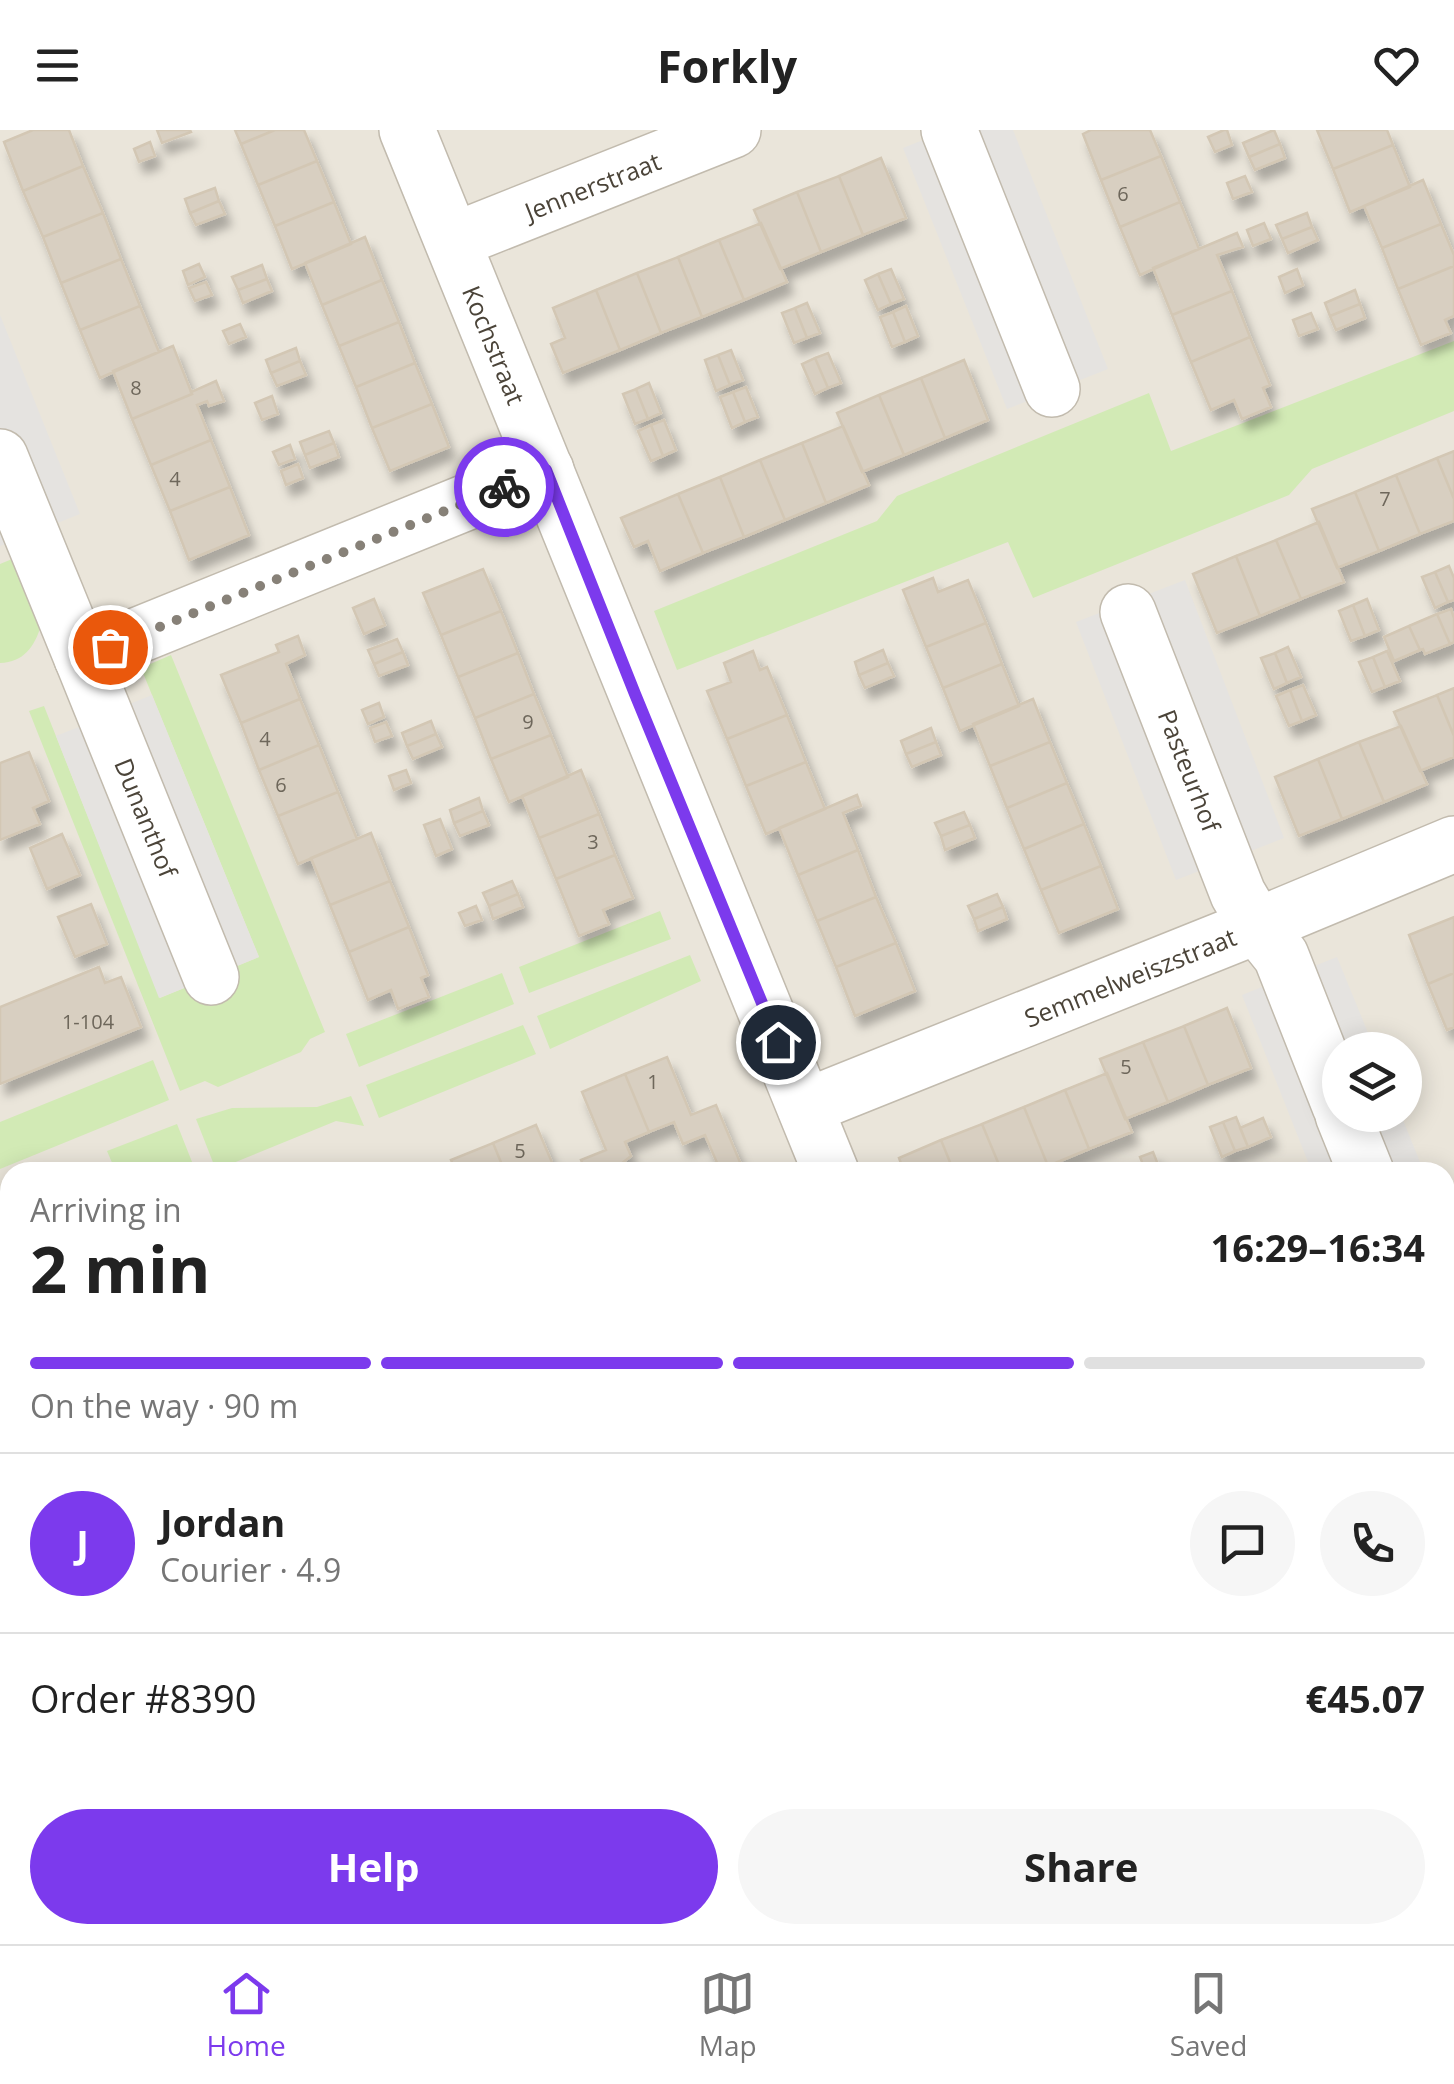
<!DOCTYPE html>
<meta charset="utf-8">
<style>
body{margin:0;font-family:"Open Sans",sans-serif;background:#f6f6f6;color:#222;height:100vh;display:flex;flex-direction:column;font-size:38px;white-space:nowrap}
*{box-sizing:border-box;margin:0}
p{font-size:32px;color:#767676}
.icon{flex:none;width:55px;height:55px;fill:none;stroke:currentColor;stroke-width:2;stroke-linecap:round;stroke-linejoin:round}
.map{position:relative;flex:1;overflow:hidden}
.sheet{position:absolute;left:0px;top:1032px;width:1455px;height:782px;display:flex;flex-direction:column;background:#fff;border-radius:30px 30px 0 0;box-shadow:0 5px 25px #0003}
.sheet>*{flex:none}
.fabs{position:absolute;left:1322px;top:902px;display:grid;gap:20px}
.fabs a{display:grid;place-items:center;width:100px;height:100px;border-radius:50%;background:#fff;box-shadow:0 5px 25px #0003;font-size:50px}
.pin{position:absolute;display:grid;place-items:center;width:85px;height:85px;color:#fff;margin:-42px;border:5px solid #fff;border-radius:50%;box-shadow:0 2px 10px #0007}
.courier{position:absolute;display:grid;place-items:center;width:100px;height:100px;margin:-50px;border:8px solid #7c3aed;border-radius:50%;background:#fff;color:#222;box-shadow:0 2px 12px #0007}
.head em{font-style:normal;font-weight:700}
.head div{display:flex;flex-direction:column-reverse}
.head{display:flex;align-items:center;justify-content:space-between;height:170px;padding:0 30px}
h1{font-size:65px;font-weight:700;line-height:75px}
.bar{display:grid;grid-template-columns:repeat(4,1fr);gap:15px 10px;align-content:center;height:120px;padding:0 30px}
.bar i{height:12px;border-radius:8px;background:#e0e0e0}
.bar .selected{background:#7c3aed}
.bar p{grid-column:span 4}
.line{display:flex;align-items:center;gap:25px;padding:0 30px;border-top:2px solid #e0e0e0}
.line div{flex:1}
.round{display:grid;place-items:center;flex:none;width:105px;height:105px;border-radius:52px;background:#f6f6f6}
.action{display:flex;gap:20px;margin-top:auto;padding:20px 30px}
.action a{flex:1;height:115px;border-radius:60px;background:#7c3aed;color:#fff;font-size:40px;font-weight:700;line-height:115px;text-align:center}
.action a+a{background:#f6f6f6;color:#222}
header{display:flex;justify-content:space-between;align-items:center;height:130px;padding:0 30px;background:#fff;font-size:45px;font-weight:700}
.tabs{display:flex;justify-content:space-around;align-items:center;height:140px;border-top:2px solid #e0e0e0;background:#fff;font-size:28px;color:#767676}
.tabs a{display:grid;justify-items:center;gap:5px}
.tabs .selected{color:#7c3aed}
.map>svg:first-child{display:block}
</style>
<header><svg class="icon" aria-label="menu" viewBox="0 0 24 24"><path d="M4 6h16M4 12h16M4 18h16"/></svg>Forkly<svg class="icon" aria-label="heart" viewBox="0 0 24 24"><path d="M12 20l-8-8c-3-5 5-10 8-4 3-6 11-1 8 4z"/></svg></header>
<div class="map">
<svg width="1454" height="1814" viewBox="0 0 1454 1814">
<defs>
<filter id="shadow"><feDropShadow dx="6" dy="11" stdDeviation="5" flood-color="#0004"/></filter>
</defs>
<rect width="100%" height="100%" fill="#f6f3ec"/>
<path fill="#eae5da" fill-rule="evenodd" d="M 0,0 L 1454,0 L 1454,1814 L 0,1814 ZM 1340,920 L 1405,920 L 1405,985 L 1340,985 ZM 10,1042 L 1445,1042 L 1445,1805 L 10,1805 Z"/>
<path fill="#d2eab5" d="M 1454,211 L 1454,281 L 1312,339 L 1289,365 L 1033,468 L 1008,412 L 677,540 L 654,481 L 877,391 L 897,366 L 1149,263 L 1171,321 Z
M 17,427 L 41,496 C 34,517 24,532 0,533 L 0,434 Z
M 171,525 L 325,902 L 310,909 L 301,922 L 218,957 L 205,951 L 180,961 L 29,581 L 44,576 L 160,868 L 259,827 L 141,538 Z
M 660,781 L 671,809 L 529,863 L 519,837 Z
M 690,825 L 701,851 L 550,919 L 537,886 Z
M 502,843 L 514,874 L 359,937 L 346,904 Z
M 523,895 L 536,924 L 379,988 L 366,955 Z
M 153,930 L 169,970 L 0,1039 L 0,992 Z
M 351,966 L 364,996 L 336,991 L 216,1040 L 196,989 L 232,978 L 317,977 Z
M 177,994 L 196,1042 L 116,1042 L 107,1021 Z
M 1454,1129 L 1454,1285 L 1445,1289 L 1445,1132 Z
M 1454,1762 L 1454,1814 L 1327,1814 L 1349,1805 L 1445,1805 L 1445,1766 Z
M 212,1805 L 437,1805 L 441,1810 L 447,1805 L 472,1805 L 479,1814 L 201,1814 Z"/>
<path fill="#e5e3e0" d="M 948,0 L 1013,0 L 1108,239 L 1007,279 L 903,18 Z
M 0,185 L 80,384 L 0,416 Z
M 1185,450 L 1284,708 L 1176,750 L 1076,492 Z
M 152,565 L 259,827 L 227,840 L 120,578 Z
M 89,593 L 192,855 L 159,868 L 56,606 Z
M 1337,827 L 1375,920 L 1340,920 L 1340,985 L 1401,985 L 1424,1042 L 1312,1042 L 1242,865 Z
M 10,1786 L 10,1805 L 212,1805 L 201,1814 L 0,1814 L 0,1792 Z"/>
<path fill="#d8cfc1" stroke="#d3c7b4" stroke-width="2.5" filter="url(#shadow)" d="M 33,0 L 69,0 L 83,36 L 23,61 L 4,12 Z
M 157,0 L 190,0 L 191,2 L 162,13 Z
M 235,0 L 275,0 L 241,14 Z
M 275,0 L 304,0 L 317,31 L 258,55 L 241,14 Z
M 1091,0 L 1150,0 L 1161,26 L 1101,50 L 1083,4 Z
M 1224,0 L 1227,0 L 1232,15 L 1215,22 L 1208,7 Z
M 1274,0 L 1280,14 L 1249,27 L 1243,13 Z
M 1317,0 L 1387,0 L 1393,15 L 1333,39 Z
M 150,12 L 155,26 L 139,32 L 134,19 Z
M 1280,14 L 1285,28 L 1255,40 L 1249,27 Z
M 1393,15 L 1410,57 L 1350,82 L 1333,39 Z
M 1161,26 L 1180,72 L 1120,97 L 1101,50 Z
M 881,28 L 906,88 L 863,105 L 839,46 Z
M 317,31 L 334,72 L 275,96 L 258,55 Z
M 83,36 L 103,83 L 43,107 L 23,61 Z
M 839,46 L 863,105 L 821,122 L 797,62 Z
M 1245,46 L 1252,62 L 1233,69 L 1227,53 Z
M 1423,50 L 1441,94 L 1382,118 L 1364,76 Z
M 215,58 L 219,71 L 190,83 L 185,69 Z
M 797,62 L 821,122 L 780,139 L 754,80 Z
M 219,71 L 225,84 L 196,95 L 190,83 Z
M 334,72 L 351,114 L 292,139 L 275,96 Z
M 1180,72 L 1199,119 L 1140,145 L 1120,97 Z
M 103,83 L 121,129 L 61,153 L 43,107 Z
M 1307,83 L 1312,97 L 1282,109 L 1276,95 Z
M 761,93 L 787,152 L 744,170 L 719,110 Z
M 1264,93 L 1271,109 L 1253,116 L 1247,100 Z
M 1441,94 L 1454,125 L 1454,136 L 1398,159 L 1382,118 Z
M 1312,97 L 1318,110 L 1288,123 L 1282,109 Z
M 1237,103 L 1243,117 L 1217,125 L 1232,161 L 1172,185 L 1153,138 Z
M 365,107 L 382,150 L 322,175 L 305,133 Z
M 719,110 L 744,170 L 702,187 L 678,127 Z
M 678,127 L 702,187 L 661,203 L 637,143 Z
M 121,129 L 140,176 L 80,200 L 61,153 Z
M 199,134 L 205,147 L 188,155 L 183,141 Z
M 262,135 L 267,149 L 238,160 L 232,147 Z
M 1454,136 L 1454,186 L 1445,190 L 1451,203 L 1421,215 L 1398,159 Z
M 891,139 L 904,169 L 891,174 L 878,144 Z
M 1297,139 L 1303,155 L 1285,163 L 1279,147 Z
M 637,143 L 661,203 L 620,220 L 596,160 Z
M 878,144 L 891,174 L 878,180 L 865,150 Z
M 267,149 L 272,161 L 243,173 L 238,160 Z
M 382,150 L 399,192 L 339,216 L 322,175 Z
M 206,152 L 212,165 L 195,171 L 189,158 Z
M 596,160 L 620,220 L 563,243 L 551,214 L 565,208 L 553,178 Z
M 1355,160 L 1360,174 L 1330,186 L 1325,173 Z
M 1232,161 L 1250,207 L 1191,232 L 1172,185 Z
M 807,173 L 820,203 L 807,208 L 795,178 Z
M 1360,174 L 1365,188 L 1336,200 L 1330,186 Z
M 140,176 L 159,222 L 100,248 L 80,200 Z
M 906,176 L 918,206 L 905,212 L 893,182 Z
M 795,178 L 807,208 L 794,213 L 782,183 Z
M 893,182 L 905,212 L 892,217 L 880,187 Z
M 1311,183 L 1318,199 L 1299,206 L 1293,190 Z
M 399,192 L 415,233 L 356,257 L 339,216 Z
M 240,194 L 246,207 L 229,214 L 223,201 Z
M 1250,207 L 1270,255 L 1263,258 L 1271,277 L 1242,289 L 1234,270 L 1211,280 L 1191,232 Z
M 173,216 L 192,264 L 132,289 L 113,241 Z
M 296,218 L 300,231 L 271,243 L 266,230 Z
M 731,220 L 743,250 L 730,255 L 718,225 Z
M 828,223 L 841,253 L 828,258 L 815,228 Z
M 718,225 L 730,255 L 716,261 L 705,230 Z
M 815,228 L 828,258 L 815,264 L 802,234 Z
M 964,230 L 988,290 L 945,308 L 921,248 Z
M 300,231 L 306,245 L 277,256 L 271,243 Z
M 415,233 L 432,274 L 372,298 L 356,257 Z
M 921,248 L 945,308 L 904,325 L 879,265 Z
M 216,251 L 224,271 L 209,276 L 207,271 L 197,275 L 211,310 L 151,335 L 132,289 L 192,264 L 191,262 Z
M 649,253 L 661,283 L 648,289 L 636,259 Z
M 746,257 L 758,287 L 745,292 L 733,262 Z
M 636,259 L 648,289 L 635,294 L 623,264 Z
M 733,262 L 745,292 L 732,298 L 720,267 Z
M 879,265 L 904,325 L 862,342 L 837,283 Z
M 272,266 L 278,284 L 262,290 L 255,273 Z
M 432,274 L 449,317 L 390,341 L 372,298 Z
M 664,290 L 676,320 L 663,326 L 651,295 Z
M 651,295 L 663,326 L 651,331 L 638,301 Z
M 843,296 L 869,355 L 826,373 L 802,313 Z
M 329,301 L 334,313 L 305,325 L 300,312 Z
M 211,310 L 230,357 L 170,381 L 151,335 Z
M 334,313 L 339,327 L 310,338 L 305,325 Z
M 802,313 L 826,373 L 785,390 L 760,330 Z
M 290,315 L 295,329 L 279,335 L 273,322 Z
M 1454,321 L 1454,369 L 1437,328 Z
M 1437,328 L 1454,369 L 1454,391 L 1420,404 L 1396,345 Z
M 760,330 L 785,390 L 744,407 L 720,347 Z
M 298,334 L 303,348 L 286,355 L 281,341 Z
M 1396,345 L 1420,404 L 1379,421 L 1355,362 Z
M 720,347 L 744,407 L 703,423 L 678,364 Z
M 230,357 L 249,405 L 189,430 L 170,381 Z
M 1355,362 L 1379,421 L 1337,438 L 1312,379 Z
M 678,364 L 703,423 L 660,441 L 648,411 L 634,417 L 621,388 Z
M 1319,392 L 1344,452 L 1301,469 L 1276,410 Z
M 1276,410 L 1301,469 L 1260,486 L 1236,426 Z
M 1236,426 L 1260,486 L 1217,503 L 1193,444 Z
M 1449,436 L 1454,448 L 1454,470 L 1448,472 L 1435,442 Z
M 483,439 L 501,481 L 441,505 L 423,463 Z
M 1435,442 L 1448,472 L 1435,478 L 1422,447 Z
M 933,448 L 938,462 L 968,450 L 986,493 L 926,517 L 903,460 Z
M 374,469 L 385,495 L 364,504 L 353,478 Z
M 1367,469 L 1379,500 L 1365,506 L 1353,475 Z
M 1353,475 L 1365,506 L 1351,511 L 1339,481 Z
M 1451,479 L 1454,488 L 1454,512 L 1450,514 L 1437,484 Z
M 501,481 L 518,523 L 458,547 L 441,505 Z
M 1437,484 L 1450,514 L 1425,524 L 1423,519 L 1420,520 L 1409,496 Z
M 986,493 L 1002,534 L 943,558 L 926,517 Z
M 1409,496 L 1420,520 L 1394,531 L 1384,507 Z
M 298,506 L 305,525 L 286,534 L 300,569 L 241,593 L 221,545 L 279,522 L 276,515 Z
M 397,509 L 403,522 L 374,534 L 368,520 Z
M 1288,517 L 1301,547 L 1287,553 L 1275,523 Z
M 883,520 L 888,533 L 859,545 L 855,532 Z
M 753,521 L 760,540 L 767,537 L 787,585 L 727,609 L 707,561 L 731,552 L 724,533 Z
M 1387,521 L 1400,551 L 1385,557 L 1373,527 Z
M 403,522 L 408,535 L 379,546 L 374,534 Z
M 518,523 L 534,564 L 475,588 L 458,547 Z
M 1275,523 L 1287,553 L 1274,559 L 1261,528 Z
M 1373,527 L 1385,557 L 1372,562 L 1359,532 Z
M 888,533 L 894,546 L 865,558 L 859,545 Z
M 1002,534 L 1019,576 L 960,601 L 943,558 Z
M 1303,555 L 1316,585 L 1302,591 L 1290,560 Z
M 1454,558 L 1454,606 L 1437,565 Z
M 1290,560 L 1302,591 L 1289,596 L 1276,566 Z
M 534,564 L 551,605 L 491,629 L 475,588 Z
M 1437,565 L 1454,606 L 1454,627 L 1420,641 L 1394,582 Z
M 300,569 L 319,615 L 259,640 L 241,593 Z
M 1033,569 L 1050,612 L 990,636 L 973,594 Z
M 379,573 L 384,587 L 368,594 L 362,580 Z
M 787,585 L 806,632 L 746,656 L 727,609 Z
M 431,591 L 436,604 L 407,616 L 402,603 Z
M 386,592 L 392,606 L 375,612 L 370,598 Z
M 1401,596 L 1427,654 L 1384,672 L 1359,612 Z
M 931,598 L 936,612 L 906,624 L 901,611 Z
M 436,604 L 442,617 L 413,629 L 407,616 Z
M 551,605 L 568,647 L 509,672 L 491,629 Z
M 936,612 L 941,625 L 912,637 L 906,624 Z
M 1050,612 L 1067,653 L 1007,678 L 990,636 Z
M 1359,612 L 1384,672 L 1342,689 L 1318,629 Z
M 319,615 L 338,662 L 278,686 L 259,640 Z
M 29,622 L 49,671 L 33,678 L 40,694 L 0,710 L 0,633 Z
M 1318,629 L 1342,689 L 1299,706 L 1275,647 Z
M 806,632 L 825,679 L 766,704 L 746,656 Z
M 406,640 L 411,653 L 394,660 L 389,646 Z
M 581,640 L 599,684 L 539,708 L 522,666 Z
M 1067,653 L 1084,694 L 1024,719 L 1007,678 Z
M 338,662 L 357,709 L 298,734 L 278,686 Z
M 857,665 L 861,676 L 843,683 L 858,720 L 798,745 L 779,698 Z
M 479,668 L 483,681 L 454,693 L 450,680 Z
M 483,681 L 489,695 L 460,706 L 454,693 Z
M 964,682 L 970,695 L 941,706 L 935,693 Z
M 599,684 L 615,725 L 556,749 L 539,708 Z
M 440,689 L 452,719 L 436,726 L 424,695 Z
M 1084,694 L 1101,736 L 1041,760 L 1024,719 Z
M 970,695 L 975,708 L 945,720 L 941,706 Z
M 371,703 L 390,751 L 330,775 L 311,728 Z
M 62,704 L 80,745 L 47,759 L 30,718 Z
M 858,720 L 876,767 L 817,791 L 798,745 Z
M 615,725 L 633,768 L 603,780 L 609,794 L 579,806 L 556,749 Z
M 1101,736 L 1118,779 L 1059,803 L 1041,760 Z
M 390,751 L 409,797 L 349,822 L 330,775 Z
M 512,751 L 518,764 L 489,776 L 483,763 Z
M 518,764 L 523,777 L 493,789 L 489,776 Z
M 997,764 L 1003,777 L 974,789 L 968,776 Z
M 876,767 L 896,813 L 836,837 L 817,791 Z
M 91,774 L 107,814 L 75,827 L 58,787 Z
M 476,776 L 482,790 L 465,796 L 459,783 Z
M 1003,777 L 1007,789 L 978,801 L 974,789 Z
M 1454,787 L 1454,843 L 1428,854 L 1409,805 Z
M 409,797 L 428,845 L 421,848 L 429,867 L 398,879 L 391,860 L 368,870 L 349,822 Z
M 896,813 L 915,861 L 855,886 L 836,837 Z
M 99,837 L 105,853 L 121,847 L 141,897 L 0,954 L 0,877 Z
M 1454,843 L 1454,897 L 1447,900 L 1428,854 Z
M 1227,878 L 1251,938 L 1208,955 L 1184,896 Z
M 1184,896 L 1208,955 L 1168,972 L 1143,912 Z
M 1143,912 L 1168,972 L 1125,989 L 1100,929 Z
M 667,927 L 691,985 L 716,975 L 742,1037 L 729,1042 L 721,1042 L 705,1005 L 683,1014 L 674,992 L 649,1002 L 625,944 Z
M 1107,943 L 1132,1002 L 1089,1019 L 1065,960 Z
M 625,944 L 649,1002 L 625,1012 L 631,1026 L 611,1042 L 586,1042 L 581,1030 L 606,1020 L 582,962 Z
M 1065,960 L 1089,1019 L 1048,1036 L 1024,977 Z
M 1024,977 L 1048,1036 L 1032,1042 L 1002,1042 L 982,994 Z
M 1236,987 L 1248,1017 L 1235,1021 L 1223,992 Z
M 1263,988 L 1271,1007 L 1248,1017 L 1240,998 Z
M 1223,992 L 1235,1021 L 1222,1027 L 1210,997 Z
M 982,994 L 1002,1042 L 954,1042 L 941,1010 Z
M 536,995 L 556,1042 L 505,1042 L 493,1013 Z
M 941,1010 L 954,1042 L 904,1042 L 899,1028 Z
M 493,1013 L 505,1042 L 456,1042 L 451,1030 Z
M 1153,1022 L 1161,1042 L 1146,1042 L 1140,1027 Z
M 2,1121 L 10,1142 L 10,1193 L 0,1197 Z
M 10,1241 L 10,1290 L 0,1294 L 0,1245 Z
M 1445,1586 L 1454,1604 L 1454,1632 L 1445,1636 Z
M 528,1805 L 659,1805 L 665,1814 L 534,1814 Z
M 761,1805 L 952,1805 L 939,1814 L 748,1814 Z"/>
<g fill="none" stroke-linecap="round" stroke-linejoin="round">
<g stroke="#c2bbae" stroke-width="58">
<g id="minor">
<path id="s1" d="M 407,0 L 831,1042"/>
<path d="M 949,0 L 1052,259"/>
<path id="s2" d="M 453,111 L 733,0"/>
<path d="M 0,327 L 82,528 L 546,340"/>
<path id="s3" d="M 1128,482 L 1238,764 L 1257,796 L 1281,826 L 1340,976"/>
<path id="s4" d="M 82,528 L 211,847"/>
<path id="s5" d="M 805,977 L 1257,796 L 1454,714"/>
<path d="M 1343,985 L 1366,1042"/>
<path d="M 0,1680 L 10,1676"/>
<path d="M 1445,1723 L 1454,1719"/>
<path d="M 1138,1805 L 1147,1814"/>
<path d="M 1221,1814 L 1243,1805"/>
</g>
</g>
<use href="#minor" stroke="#fff" stroke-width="55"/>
</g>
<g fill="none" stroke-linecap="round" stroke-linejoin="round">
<path stroke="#878178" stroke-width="10" stroke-dasharray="0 18" d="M 110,517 L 504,357"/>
<path stroke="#7c3aed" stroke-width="12" d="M 504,357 L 546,340 L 635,564 L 778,912"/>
</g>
<g text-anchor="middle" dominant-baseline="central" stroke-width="8" stroke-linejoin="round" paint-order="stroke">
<g font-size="20" fill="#6e675b">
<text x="1123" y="63">6</text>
<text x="136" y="257">8</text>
<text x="175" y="348">4</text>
<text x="1385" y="368">7</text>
<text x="528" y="591">9</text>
<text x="265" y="608">4</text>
<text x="281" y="654">6</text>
<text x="593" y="711">3</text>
<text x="88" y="891">1-104</text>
<text x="1126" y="936">5</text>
<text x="653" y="951">1</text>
<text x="520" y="1020">5</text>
</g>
<g font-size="25" fill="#4b4439" stroke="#fff">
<text stroke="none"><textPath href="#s2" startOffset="150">Jennerstraat</textPath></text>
<text stroke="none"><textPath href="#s1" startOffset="232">Kochstraat</textPath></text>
<text stroke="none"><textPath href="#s3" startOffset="170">Pasteurhof</textPath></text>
<text stroke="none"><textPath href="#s4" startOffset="172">Dunanthof</textPath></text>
<text stroke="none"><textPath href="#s5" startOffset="350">Semmelweiszstraat</textPath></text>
</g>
</g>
</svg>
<div class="fabs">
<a><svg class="icon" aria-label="layers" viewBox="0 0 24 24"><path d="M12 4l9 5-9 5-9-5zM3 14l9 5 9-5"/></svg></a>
</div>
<div class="pin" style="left:110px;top:517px;background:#ea580c"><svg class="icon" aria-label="bag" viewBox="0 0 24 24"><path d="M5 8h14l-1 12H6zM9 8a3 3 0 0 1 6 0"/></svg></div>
<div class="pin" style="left:778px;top:912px;background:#1f2937"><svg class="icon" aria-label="home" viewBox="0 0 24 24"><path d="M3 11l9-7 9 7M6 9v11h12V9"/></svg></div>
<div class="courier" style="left:504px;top:357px"><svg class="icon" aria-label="bike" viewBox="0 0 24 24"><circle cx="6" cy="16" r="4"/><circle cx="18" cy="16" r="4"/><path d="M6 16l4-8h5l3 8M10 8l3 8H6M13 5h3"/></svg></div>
<section class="sheet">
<div class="head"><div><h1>2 min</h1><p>Arriving in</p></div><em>16:29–16:34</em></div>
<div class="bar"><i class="selected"></i><i class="selected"></i><i class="selected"></i><i></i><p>On the way · 90 m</p></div>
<div class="line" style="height:180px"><b class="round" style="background:#7c3aed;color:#fff">J</b><div><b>Jordan</b><p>Courier · 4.9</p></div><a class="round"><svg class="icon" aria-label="chat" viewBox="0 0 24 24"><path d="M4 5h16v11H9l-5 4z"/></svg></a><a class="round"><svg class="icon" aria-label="phone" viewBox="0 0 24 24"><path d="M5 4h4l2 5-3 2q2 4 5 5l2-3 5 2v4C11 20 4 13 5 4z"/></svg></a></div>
<div class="line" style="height:130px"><div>Order #8390</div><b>€45.07</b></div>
<div class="action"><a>Help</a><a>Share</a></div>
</section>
</div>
<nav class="tabs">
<a class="selected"><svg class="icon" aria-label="home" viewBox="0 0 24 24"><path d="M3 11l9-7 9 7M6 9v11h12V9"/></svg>Home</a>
<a><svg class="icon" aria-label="map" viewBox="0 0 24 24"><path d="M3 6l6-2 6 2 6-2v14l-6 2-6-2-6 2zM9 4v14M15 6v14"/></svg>Map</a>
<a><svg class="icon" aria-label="saved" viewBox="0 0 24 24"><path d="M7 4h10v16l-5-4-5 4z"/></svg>Saved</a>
</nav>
